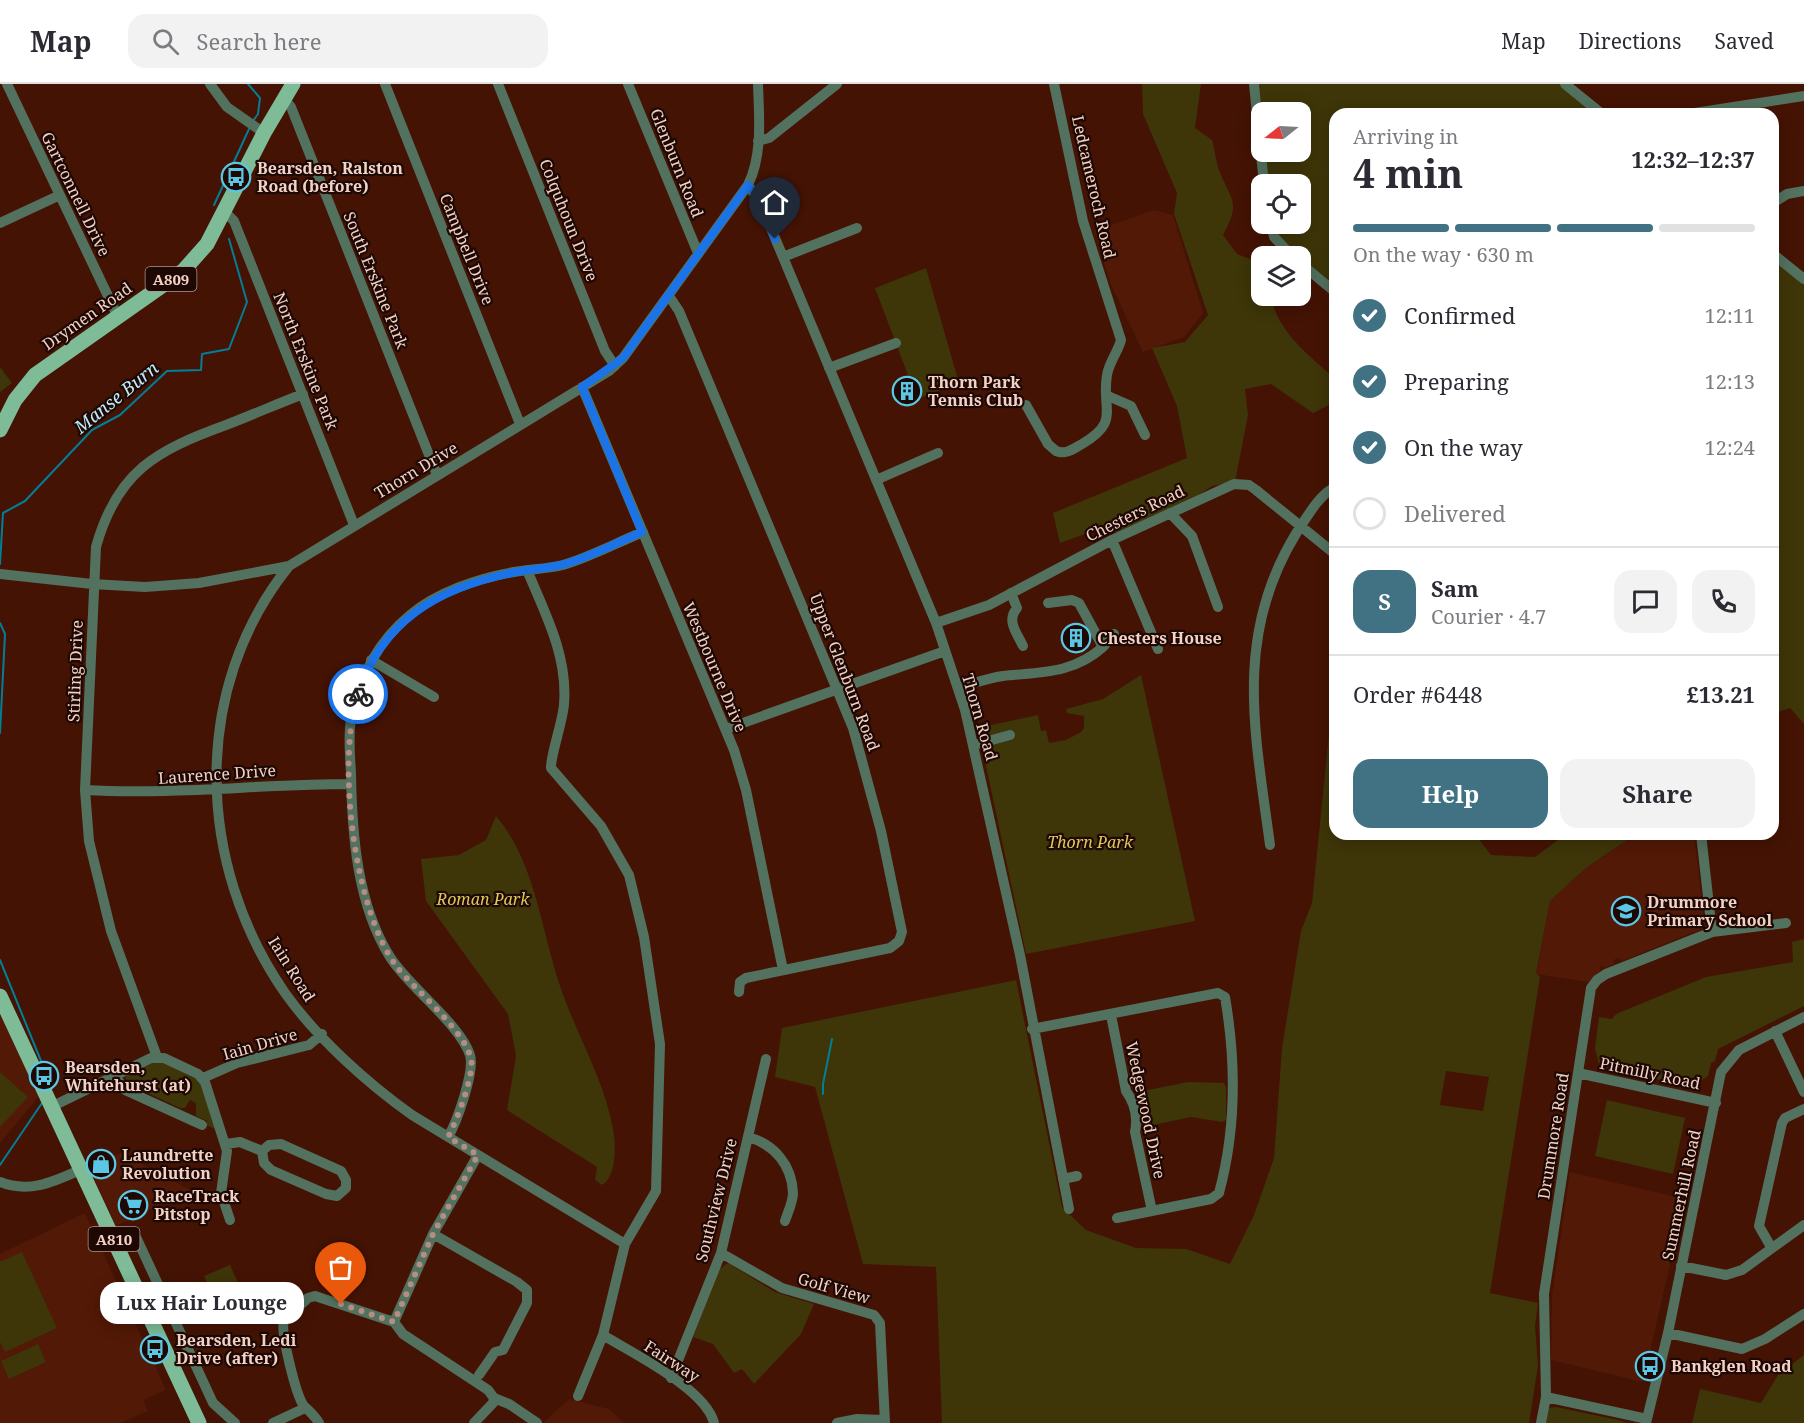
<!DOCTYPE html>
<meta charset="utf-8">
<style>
body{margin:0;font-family:"Noto Serif",serif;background:#f2f2f3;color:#2b2b33;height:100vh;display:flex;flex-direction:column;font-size:22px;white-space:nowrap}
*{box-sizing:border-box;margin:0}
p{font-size:20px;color:#7c7c81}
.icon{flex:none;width:33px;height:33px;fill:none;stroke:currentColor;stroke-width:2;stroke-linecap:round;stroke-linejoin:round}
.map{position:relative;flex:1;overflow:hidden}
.details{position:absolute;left:1329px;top:24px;width:450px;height:732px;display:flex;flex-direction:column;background:#fff;border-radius:18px;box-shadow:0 3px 15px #0003}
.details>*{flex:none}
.needle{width:39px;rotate:252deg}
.buttons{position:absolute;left:1251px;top:18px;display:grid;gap:12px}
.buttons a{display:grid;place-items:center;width:60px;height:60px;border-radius:12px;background:#fff;box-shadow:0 3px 15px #0003;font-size:30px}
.pin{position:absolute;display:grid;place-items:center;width:51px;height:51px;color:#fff;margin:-62px -26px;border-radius:50% 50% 50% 0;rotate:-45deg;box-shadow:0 0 6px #0007}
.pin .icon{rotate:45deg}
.courier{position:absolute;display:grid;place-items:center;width:60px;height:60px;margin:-30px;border:4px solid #1a73e8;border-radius:50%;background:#fff;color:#222;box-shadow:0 2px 8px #0007}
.bubble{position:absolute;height:42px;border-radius:18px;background:#fff;box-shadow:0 3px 15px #0003;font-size:20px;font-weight:700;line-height:42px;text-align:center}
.summary em{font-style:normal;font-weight:700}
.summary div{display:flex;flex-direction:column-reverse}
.summary{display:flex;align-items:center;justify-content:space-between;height:102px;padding:0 24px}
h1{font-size:39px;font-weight:700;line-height:45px}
.bar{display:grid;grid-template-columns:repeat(4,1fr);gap:9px 6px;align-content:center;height:72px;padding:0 24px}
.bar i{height:8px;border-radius:4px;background:#e1e1e2}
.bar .active{background:#407283}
.bar p{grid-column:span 4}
.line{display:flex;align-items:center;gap:15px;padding:0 24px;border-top:2px solid #e1e1e2}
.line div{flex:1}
.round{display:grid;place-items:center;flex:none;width:63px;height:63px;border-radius:18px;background:#f2f2f3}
ol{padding:0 24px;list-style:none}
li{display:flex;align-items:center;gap:18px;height:66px}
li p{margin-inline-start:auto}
li .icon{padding:6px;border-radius:50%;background:#407283;color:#fff;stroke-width:4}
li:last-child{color:#7c7c81}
li i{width:33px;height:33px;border:3px solid #e1e1e2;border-radius:50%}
.primary-button{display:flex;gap:12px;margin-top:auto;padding:12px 24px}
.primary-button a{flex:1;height:69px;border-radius:18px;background:#407283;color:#fff;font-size:24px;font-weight:700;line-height:69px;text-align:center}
.primary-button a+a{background:#f2f2f3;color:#2b2b33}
header{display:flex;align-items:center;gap:36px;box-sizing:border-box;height:84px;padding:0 30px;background:#fff;border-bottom:2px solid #e1e1e2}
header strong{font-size:28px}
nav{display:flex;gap:33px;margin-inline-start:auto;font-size:21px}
.search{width:420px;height:54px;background:#f2f2f3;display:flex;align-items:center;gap:15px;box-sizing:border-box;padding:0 21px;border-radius:18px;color:#7c7c81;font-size:22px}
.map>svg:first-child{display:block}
</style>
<header>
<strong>Map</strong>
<div class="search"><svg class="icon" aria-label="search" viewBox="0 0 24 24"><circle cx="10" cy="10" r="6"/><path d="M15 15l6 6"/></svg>Search here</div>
<nav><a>Map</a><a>Directions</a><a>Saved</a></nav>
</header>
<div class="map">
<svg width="1804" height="1339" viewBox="0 0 1804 1339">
<rect width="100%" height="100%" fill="#441304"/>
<path fill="#521906" d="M 1154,126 L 1173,131 L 1203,229 L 1184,253 L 1143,268 L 1111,201 L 1094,147 Z
M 1636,750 L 1694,750 L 1704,837 L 1699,846 L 1622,877 L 1619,874 L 1613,876 L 1614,880 L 1604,884 L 1601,881 L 1600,887 L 1588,898 L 1536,890 L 1550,817 L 1587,783 Z
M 0,926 L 41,1010 L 0,1059 Z
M 121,1069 L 122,1069 L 190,1106 L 116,1142 L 89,1083 Z
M 1570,1088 L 1685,1115 L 1643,1298 L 1551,1276 L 1552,1212 Z
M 85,1129 L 166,1306 L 143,1316 L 148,1327 L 120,1339 L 0,1339 L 0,1170 Z
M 569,1315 L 609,1325 L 624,1339 L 543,1339 Z"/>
<path fill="#3e3508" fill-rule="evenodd" d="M 1142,0 L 1201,0 L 1195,44 L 1212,56 C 1215,66 1216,79 1220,89 C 1233,118 1240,120 1223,151 L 1237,170 L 1252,176 L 1260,185 L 1262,212 L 1271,212 C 1277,248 1309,271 1335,295 L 1335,318 L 1313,329 L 1271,300 L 1245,305 L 1248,331 L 1235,398 L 1212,402 L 1181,423 L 1121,451 L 1107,442 L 1060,459 L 1053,429 L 1187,374 L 1177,322 L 1152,264 L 1185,258 L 1208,231 L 1174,130 L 1177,109 L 1143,30 Z
M 1259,0 L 1560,0 L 1596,30 L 1335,30 L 1335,203 L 1301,175 L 1300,172 L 1297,172 L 1278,153 L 1274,140 L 1300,140 L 1300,100 L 1269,100 L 1265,68 L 1300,68 L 1300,28 L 1262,28 Z
M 1773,175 L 1804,200 L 1804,640 L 1790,624 L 1773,630 Z
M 926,184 L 959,299 L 917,315 L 875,204 Z
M 0,283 L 12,299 L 0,308 Z
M 1335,590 L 1335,750 L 1475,750 L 1491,771 L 1535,773 L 1566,750 L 1636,750 L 1587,783 L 1550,817 L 1536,889 L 1540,893 L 1490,1209 L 1538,1219 L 1535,1242 L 1538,1282 L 1529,1339 L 942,1339 L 936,1183 L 863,1180 L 815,1003 L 775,993 L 782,944 L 1016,896 L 1062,1123 L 1086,1146 L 1136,1164 L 1186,1165 L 1230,1180 L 1254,1131 L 1274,1074 L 1282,964 L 1301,847 L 1312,819 ZM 1446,987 L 1489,993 L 1483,1027 L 1440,1021 Z
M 1141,591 L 1195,837 L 1026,870 L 978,644 L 1038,631 L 1041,647 L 1046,646 L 1049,659 L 1066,656 L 1081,648 L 1084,644 L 1084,632 L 1067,629 L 1066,625 L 1103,615 Z
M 496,732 C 535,778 541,844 559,899 C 575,948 604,994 613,1045 C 616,1061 617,1092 602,1101 L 595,1096 L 597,1083 L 507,1026 L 516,972 L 508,930 L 426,817 L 421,775 L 459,771 L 486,756 Z
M 1804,855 L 1804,922 L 1718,965 L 1715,977 L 1711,979 L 1708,992 L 1692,1003 L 1600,983 L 1595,965 L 1599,933 L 1612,935 L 1616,930 L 1706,893 L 1793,878 L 1792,858 Z
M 159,976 L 200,997 L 217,1046 L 206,1041 L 207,1037 L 196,1032 L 196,1019 L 190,1016 L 185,1024 L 180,1024 L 126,999 L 126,989 Z
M 0,988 L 28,1013 L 0,1043 Z
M 1188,998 L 1224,999 L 1226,1003 L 1226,1036 L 1222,1038 L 1191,1033 L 1144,1043 L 1141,1040 L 1136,1011 L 1138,1008 Z
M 1607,1016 L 1685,1034 L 1673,1090 L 1595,1072 Z
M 22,1168 L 57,1244 L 5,1268 L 0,1258 L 0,1178 Z
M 728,1179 L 775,1208 L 814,1220 L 801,1250 L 754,1300 L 742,1285 L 734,1289 L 713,1260 L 693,1253 L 718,1186 Z
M 230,1181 L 245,1214 L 223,1234 L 204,1192 Z
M 38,1260 L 46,1278 L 9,1295 L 1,1277 Z
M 1804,1271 L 1804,1339 L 1692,1339 L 1700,1305 L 1761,1319 L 1778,1291 Z
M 1556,1323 L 1618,1336 L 1627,1339 L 1546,1339 L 1548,1324 Z"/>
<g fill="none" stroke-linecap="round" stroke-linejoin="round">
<path stroke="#017f98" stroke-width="2" d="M 248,0 L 260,14 L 258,30 L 253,37
M 214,121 L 249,45
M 0,480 L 3,429 L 25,417 L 92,346 L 120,331 L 167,287 L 201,286 L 202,270 L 229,265 L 247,218 L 229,155
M 0,539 L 5,550 L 0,649
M 0,876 L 52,1004 L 50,1007
M 823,1010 L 823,1000 L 832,955
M 0,1081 L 42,1019"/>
<path stroke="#53715f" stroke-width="10" d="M 7,0 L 118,233
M 210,0 L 227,23 L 264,49
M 385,0 L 520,340
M 498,0 L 605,267 L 615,282
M 628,0 L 698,169
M 758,0 C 759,33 763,70 748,101 L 760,118 L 936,539 L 965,626 L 1020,871 L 1069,1125
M 1254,0 L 1264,100
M 1565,0 L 1602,30
M 284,15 L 291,23 L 437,391
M 1688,30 L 1804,12
M 758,57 L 769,54 L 837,0
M 1773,119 L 1787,110 L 1804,107
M 225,128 L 234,137 L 354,441
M 0,139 L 60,111
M 1271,140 L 1274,153 L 1292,172
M 1773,170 L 1804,195
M 783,173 L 857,144
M 1300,179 L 1335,208
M 669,212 L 679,227 L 853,644 L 881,747 L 902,848 L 899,857 L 890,864 L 746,894 L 740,898 L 739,908
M 829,284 L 896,259
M 582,303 L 734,666 L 746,706 L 783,886
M 1108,312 L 1131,322 L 1145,351
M 1026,321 L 1048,360 L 1056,367 C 1066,371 1073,365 1082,360 C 1121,337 1101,326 1107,291 C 1109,278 1118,268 1121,256 L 1083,137 L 1054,0
M 876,396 L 938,369
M 1170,429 L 1192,452 L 1218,523
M 1112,456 L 1158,565
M 289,482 C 190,605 196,781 285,909 C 317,954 367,999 412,1031 L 625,1160
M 527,486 C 545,529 568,572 564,620 C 563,637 550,673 551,684 L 601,742 L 629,791 L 644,853 L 660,960 L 656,1107 L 625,1160 L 603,1251 L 578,1312
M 0,490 L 92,500 L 145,503 L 199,499 L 289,482 L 609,287 L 623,274 L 748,101
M 1011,509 L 1017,524 C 1006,537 1017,549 1023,562
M 936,539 L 989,521 L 1112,456 L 1234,400 L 1249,401 L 1256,406 L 1335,470
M 1103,563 L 1114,550
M 371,576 L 434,613
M 958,604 C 972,600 987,594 1003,592 C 1040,588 1073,590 1103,563 L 1079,519 L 1072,516 L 1048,519
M 726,645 L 945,567
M 974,661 L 1010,651
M 85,706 C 174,711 262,700 351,700
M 1701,750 L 1712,848
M 1270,761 C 1255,648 1233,551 1297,448 C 1307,433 1319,411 1335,403
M 1111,931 L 1126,1007 C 1134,1018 1138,1033 1135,1048 L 1152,1127
M 1032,945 L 1218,909 L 1225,913 C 1236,977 1236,1046 1219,1109 L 1211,1115 L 1117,1134
M 1775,947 L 1804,1008
M 157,973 L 111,847 L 89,757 L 85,706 L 96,463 C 117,387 157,366 226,341 C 252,331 277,320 303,310
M 1578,989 L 1716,1019
M 114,990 L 125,1006 L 202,1041
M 203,994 L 237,979 L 309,961 L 322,950
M 53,1022 L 151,974 L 164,974 L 198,990 L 205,998 L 227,1067 L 221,1109 L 230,1136
M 448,1053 C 457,1038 475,987 470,971 C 460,940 409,903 390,873 C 357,820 352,751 351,689 C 350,672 348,653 351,635 C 359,594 377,558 410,531 C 437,508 479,494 514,488 C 530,485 547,485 563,481 C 590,473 616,459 643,448
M 748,1053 C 774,1060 792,1081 793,1109 C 793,1118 788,1128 785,1137
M 226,1060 L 240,1058 L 262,1067 L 269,1061 L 281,1060 L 341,1087 L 346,1096 L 346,1104 L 337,1112 L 326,1110 L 271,1086 L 264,1079 L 262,1067
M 1063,1095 L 1077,1092
M 0,1098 C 30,1110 55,1097 82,1085
M 433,1150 L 517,1198 L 527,1206 L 527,1219 L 503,1266 L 495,1268 L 479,1291
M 137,1155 L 213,1319 L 235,1339
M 1771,1163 L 1759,1142 L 1782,1039 L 1785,1034 L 1804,1025
M 721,1169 L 782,1204 L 874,1231 L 880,1239 L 885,1339
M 1681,1182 L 1726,1191 L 1742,1186 L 1804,1141
M 394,1238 L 433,1150 L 478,1071
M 394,1238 L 403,1250 L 488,1306 L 494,1314
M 1668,1249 L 1742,1265 L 1765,1255 L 1804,1230
M 603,1251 C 632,1269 706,1305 714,1339
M 671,1294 L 721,1169 L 766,975
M 1546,1313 L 1647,1335
M 494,1314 L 509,1320 L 537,1339
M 273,1339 L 305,1324
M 319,1339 C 315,1332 309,1327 304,1322 C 296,1312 280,1247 284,1236 L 308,1214 L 315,1212 L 394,1238
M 474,1339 L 493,1319 L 494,1314
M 837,1339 L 857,1335 L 885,1336
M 1541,1339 L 1546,1313 L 1544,1210 L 1591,904 L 1597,896 L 1606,890 L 1712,848 L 1786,839
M 1646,1339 L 1668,1249 L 1721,988 L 1739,966 L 1804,933"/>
<path stroke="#7dbc97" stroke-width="15" d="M 0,346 L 15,316 L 35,291 L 183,187 L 207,160 L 264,49 L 293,0
M 0,912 L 199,1339"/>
</g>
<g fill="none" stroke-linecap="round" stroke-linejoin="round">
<path stroke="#b58e83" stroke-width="6" stroke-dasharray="0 10.8" d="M 341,1220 L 394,1238 L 433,1150 L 478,1071 L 448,1053 C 456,1039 475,989 471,975 C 465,947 416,907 397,883 C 354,827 336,677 358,610"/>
<path stroke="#1a73e8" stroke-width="8" d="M 358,610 C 381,537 439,504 511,489 C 528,485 545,485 561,481 C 589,474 616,459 642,448 L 582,303 L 623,274 L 748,101 L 760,118 L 775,155"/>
</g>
<defs>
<g id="bus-ring" transform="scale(1.5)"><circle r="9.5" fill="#1d0803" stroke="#5ac8e5" stroke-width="1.5"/><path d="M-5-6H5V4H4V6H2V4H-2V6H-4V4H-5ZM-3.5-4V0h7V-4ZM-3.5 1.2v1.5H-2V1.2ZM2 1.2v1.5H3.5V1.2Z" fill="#5ac8e5"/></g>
<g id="building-ring" transform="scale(1.5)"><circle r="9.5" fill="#1d0803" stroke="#5ac8e5" stroke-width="1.5"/><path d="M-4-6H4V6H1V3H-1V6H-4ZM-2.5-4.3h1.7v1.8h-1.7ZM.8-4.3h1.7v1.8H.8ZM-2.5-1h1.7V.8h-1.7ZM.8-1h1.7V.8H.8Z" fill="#5ac8e5"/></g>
<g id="school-ring" transform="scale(1.5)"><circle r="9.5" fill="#1d0803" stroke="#5ac8e5" stroke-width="1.5"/><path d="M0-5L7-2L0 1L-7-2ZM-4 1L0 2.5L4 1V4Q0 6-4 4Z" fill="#5ac8e5"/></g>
<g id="shop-ring" transform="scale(1.5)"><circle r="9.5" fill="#1d0803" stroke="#5ac8e5" stroke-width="1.5"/><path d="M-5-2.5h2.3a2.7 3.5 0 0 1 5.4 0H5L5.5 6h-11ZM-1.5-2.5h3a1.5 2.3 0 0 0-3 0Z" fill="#5ac8e5"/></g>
<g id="supermarket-ring" transform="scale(1.5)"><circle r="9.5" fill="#1d0803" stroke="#5ac8e5" stroke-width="1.5"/><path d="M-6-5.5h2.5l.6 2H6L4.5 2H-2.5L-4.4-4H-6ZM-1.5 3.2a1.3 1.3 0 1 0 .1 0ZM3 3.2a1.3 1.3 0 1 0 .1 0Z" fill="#5ac8e5"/></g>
</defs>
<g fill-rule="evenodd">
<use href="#bus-ring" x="236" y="93"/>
<use href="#building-ring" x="907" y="307"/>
<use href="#building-ring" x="1076" y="554"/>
<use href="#school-ring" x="1626" y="827"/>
<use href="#bus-ring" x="44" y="992"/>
<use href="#shop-ring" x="101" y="1080"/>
<use href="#supermarket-ring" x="133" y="1121"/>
<use href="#bus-ring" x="155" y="1265"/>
<use href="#bus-ring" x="1650" y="1282"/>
</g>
<g text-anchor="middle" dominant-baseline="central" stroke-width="4.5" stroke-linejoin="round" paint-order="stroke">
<g fill="#1d0803" stroke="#b2958c" stroke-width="1.5">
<rect x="145.5" y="183" width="51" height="24" rx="4.5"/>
<rect x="88.5" y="1143" width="51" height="24" rx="4.5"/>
</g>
<g font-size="15" font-weight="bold" fill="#f2d1c7">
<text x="171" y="195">A809</text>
<text x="114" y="1155">A810</text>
</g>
<g font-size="16" fill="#f2d1c7" stroke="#1d0803">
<text transform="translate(677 79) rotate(68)">Glenburn Road</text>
<text transform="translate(1094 103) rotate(77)">Ledcameroch Road</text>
<text transform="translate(76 110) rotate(64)">Gartconnell Drive</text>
<text transform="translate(569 136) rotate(68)">Colquhoun Drive</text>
<text transform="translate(467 165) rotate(68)">Campbell Drive</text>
<text transform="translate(376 196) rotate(68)">South Erskine Park</text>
<text transform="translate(87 232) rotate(-35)">Drymen Road</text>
<text transform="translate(306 277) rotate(68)">North Erskine Park</text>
<text transform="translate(416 386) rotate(-31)">Thorn Drive</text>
<text transform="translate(1135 429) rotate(-26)">Chesters Road</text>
<text transform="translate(715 583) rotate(67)">Westbourne Drive</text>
<text transform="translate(75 587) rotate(-88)">Stirling Drive</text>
<text transform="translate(845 588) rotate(69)">Upper Glenburn Road</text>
<text transform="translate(980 633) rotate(74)">Thorn Road</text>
<text transform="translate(217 690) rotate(-4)">Laurence Drive</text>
<text transform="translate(292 885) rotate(58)">Iain Road</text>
<text transform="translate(260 960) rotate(-16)">Iain Drive</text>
<text transform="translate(1650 989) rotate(12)">Pitmilly Road</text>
<text transform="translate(1146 1026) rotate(78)">Wedgewood Drive</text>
<text transform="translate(1553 1052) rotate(-81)">Drummore Road</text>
<text transform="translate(1681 1111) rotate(-78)">Summerhill Road</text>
<text transform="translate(716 1116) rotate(-76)">Southview Drive</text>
<text transform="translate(834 1204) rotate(16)">Golf View</text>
<text transform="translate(672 1277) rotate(33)">Fairway</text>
</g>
<g font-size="16" font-weight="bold" fill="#f2d1c7" stroke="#1d0803" text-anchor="start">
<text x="257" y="84">Bearsden, Ralston<tspan x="257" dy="18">Road (before)</tspan></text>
<text x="928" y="298">Thorn Park<tspan x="928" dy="18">Tennis Club</tspan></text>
<text x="1097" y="554">Chesters House</text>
<text x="1647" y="818">Drummore<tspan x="1647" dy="18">Primary School</tspan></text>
<text x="65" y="983">Bearsden,<tspan x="65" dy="18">Whitehurst (at)</tspan></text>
<text x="122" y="1071">Laundrette<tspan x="122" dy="18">Revolution</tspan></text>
<text x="154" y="1112">RaceTrack<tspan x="154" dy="18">Pitstop</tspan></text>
<text x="176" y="1256">Bearsden, Ledi<tspan x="176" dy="18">Drive (after)</tspan></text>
<text x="1671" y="1282">Bankglen Road</text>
</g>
<g font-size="16" font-style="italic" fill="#dec85e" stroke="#1d0803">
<text x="1090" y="758">Thorn Park</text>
<text x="483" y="815">Roman Park</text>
</g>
<g font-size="18" font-style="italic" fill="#beecfa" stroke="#1d0803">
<text transform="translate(116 313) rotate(-39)">Manse Burn</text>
</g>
</g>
</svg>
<div class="buttons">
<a><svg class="needle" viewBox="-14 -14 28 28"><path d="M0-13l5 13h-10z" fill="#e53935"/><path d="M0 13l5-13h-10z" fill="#7c7c81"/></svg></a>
<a><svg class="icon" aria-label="locate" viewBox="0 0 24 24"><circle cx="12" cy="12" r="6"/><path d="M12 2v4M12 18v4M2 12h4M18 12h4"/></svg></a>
<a><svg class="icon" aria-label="layers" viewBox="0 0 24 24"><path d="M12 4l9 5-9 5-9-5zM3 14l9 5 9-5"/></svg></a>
</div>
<div class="pin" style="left:341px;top:1220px;background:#ea580c"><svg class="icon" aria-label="bag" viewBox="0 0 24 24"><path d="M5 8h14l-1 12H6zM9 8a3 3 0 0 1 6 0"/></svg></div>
<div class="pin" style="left:775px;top:155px;background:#1f2937"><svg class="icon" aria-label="home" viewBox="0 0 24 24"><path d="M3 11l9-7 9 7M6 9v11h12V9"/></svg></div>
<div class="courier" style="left:358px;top:610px"><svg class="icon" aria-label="bike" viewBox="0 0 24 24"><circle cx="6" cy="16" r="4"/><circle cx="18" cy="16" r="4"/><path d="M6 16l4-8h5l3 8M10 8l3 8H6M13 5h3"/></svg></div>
<div class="bubble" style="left:100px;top:1198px;width:204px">Lux Hair Lounge</div>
<section class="details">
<div class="summary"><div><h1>4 min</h1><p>Arriving in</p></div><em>12:32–12:37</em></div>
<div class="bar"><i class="active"></i><i class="active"></i><i class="active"></i><i></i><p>On the way · 630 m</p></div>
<ol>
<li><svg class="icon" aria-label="check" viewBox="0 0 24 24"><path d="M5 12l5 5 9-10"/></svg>Confirmed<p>12:11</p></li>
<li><svg class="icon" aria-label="check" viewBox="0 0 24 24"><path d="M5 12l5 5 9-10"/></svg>Preparing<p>12:13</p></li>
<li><svg class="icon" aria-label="check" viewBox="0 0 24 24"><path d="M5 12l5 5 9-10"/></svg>On the way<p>12:24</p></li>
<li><i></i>Delivered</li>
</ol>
<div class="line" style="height:108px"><b class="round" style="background:#407283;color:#fff">S</b><div><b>Sam</b><p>Courier · 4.7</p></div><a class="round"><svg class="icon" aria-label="chat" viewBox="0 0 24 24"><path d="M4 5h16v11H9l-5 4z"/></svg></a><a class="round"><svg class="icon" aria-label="phone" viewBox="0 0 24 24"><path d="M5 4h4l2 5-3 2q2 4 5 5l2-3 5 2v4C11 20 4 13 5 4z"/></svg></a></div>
<div class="line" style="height:78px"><div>Order #6448</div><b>£13.21</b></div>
<div class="primary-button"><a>Help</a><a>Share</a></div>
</section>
</div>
